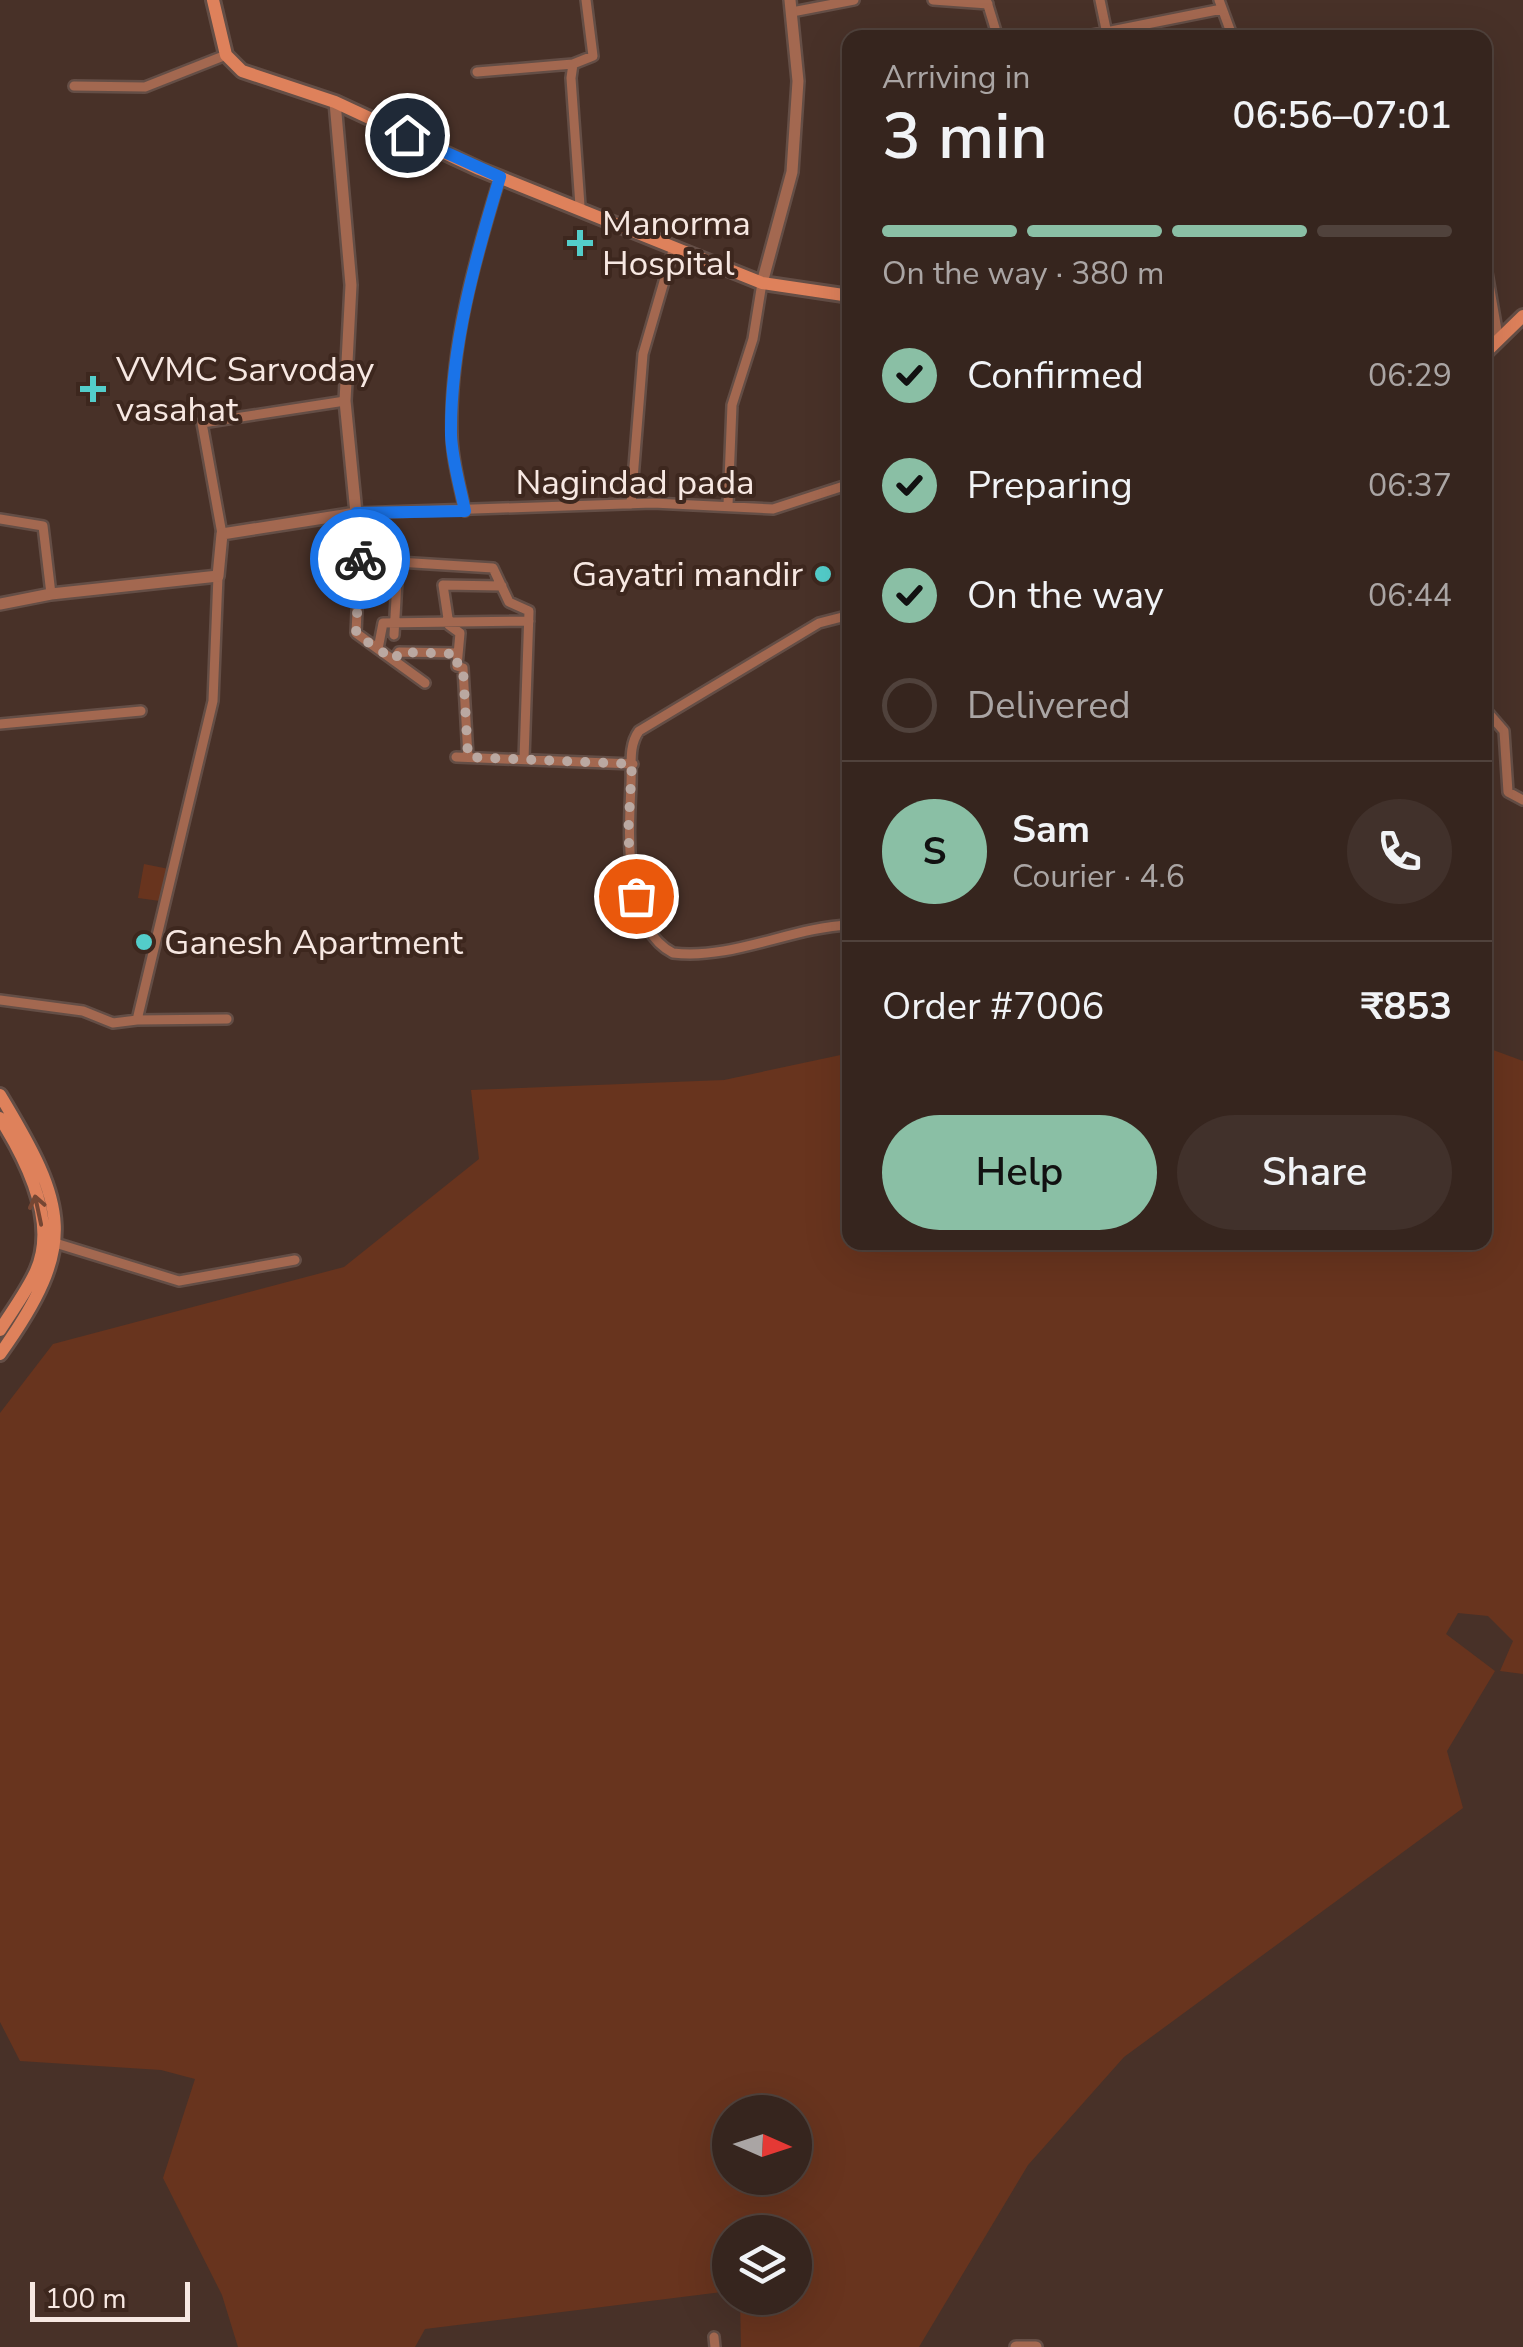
<!DOCTYPE html>
<meta charset="utf-8">
<style>
body{margin:0;font-family:"Nunito Sans",sans-serif;background:#41312b;color:#f1f3f6;height:100vh;display:flex;flex-direction:column;font-size:38px;white-space:nowrap}
*{box-sizing:border-box;margin:0}
p{font-size:32px;color:#aaa5a4}
.icon{flex:none;width:55px;height:55px;fill:none;stroke:currentColor;stroke-width:2;stroke-linecap:round;stroke-linejoin:round}
.map{position:relative;flex:1;overflow:hidden}
.side{position:absolute;left:842px;top:30px;width:650px;height:1220px;display:flex;flex-direction:column;background:#36251e;border-radius:20px;box-shadow:0 10px 40px #0002,0 0 0 2px #50423c}
.side>*{flex:none}
.needle{width:65px;rotate:93deg}
.controls{position:absolute;left:712px;top:2095px;display:grid;gap:20px}
.controls a{display:grid;place-items:center;width:100px;height:100px;border-radius:50%;background:#36251e;box-shadow:0 10px 40px #0002,0 0 0 2px #50423c;font-size:50px}
.scale{position:absolute;left:30px;bottom:25px;width:160px;box-sizing:border-box;padding-left:10px;border:5px solid #f7e8e2;border-top:0;font-size:28px;line-height:35px;white-space:nowrap;color:#f7e8e2;-webkit-text-stroke:8px #3d271e;paint-order:stroke}
.pin{position:absolute;display:grid;place-items:center;width:85px;height:85px;color:#fff;margin:-42px;border:5px solid #fff;border-radius:50%;box-shadow:0 2px 10px #0007}
.courier{position:absolute;display:grid;place-items:center;width:100px;height:100px;margin:-50px;border:8px solid #1a73e8;border-radius:50%;background:#fff;color:#222;box-shadow:0 2px 12px #0007}
.overview em{font-style:normal;font-weight:600}
.overview div{display:flex;flex-direction:column-reverse}
.overview{display:flex;align-items:center;justify-content:space-between;height:170px;padding:0 40px}
h1{font-size:65px;font-weight:600;line-height:75px}
.bar{display:grid;grid-template-columns:repeat(4,1fr);gap:15px 10px;align-content:center;height:120px;padding:0 40px}
.bar i{height:12px;border-radius:8px;background:#50423c}
.bar .on{background:#8abfa5}
.bar p{grid-column:span 4}
.line{display:flex;align-items:center;gap:25px;padding:0 40px;border-top:2px solid #50423c}
.line div{flex:1}
.round{display:grid;place-items:center;flex:none;width:105px;height:105px;border-radius:52px;background:#41312b}
ol{padding:0 40px;list-style:none}
li{display:flex;align-items:center;gap:30px;height:110px}
li p{margin-inline-start:auto}
li .icon{padding:10px;border-radius:50%;background:#8abfa5;color:#111;stroke-width:4}
li:last-child{color:#aaa5a4}
li i{width:55px;height:55px;border:5px solid #50423c;border-radius:50%}
.primary-button{display:flex;gap:20px;margin-top:auto;padding:20px 40px}
.primary-button a{flex:1;height:115px;border-radius:60px;background:#8abfa5;color:#111;font-size:40px;font-weight:600;line-height:115px;text-align:center}
.primary-button a+a{background:#41312b;color:#f1f3f6}
.map>svg:first-child{display:block}
</style>
<div class="map">
<svg width="1523" height="2347" viewBox="0 0 1523 2347">
<rect width="100%" height="100%" fill="#483128"/>
<path fill="#68341e" fill-rule="evenodd" d="M 144,864 L 169,869 L 160,901 L 138,898 Z
M 1485,1047 L 1523,1061 L 1523,1674 L 1500,1671 L 1513,1641 L 1488,1616 L 1458,1613 L 1446,1634 L 1495,1671 L 1447,1751 L 1463,1808 L 1124,2057 L 1028,2165 L 919,2347 L 741,2347 L 740,2298 L 795,2298 L 795,2232 L 730,2232 L 730,2291 L 425,2329 L 415,2347 L 238,2347 L 222,2295 L 163,2178 L 195,2079 L 161,2070 L 20,2061 L 0,2022 L 0,1413 L 53,1344 L 344,1267 L 479,1159 L 471,1090 L 724,1080 L 850,1053 L 850,1242 L 1485,1242 ZM 795,2112 L 795,2178 L 730,2178 L 730,2112 Z"/>
<g fill="none" stroke-linecap="round" stroke-linejoin="round">
<g stroke="#644e46" stroke-width="14">
<path id="minor" d="M 933,0 L 988,4
M 1100,0 L 1106,29
M 1219,0 L 1233,38
M 987,2 L 998,38
M 792,12 L 854,0
M 1076,38 L 1222,9
M 477,72 L 573,64
M 74,86 L 145,87 L 226,55
M 580,206 L 571,78 L 573,64 L 593,56 L 586,0
M 1485,261 L 1498,336
M 631,504 L 643,354 L 674,247
M 728,505 L 732,405 L 753,339 L 762,283
M 465,511 C 460,486 452,460 452,435 C 449,349 475,258 500,177
M 0,519 L 43,526 L 51,594
M 222,534 L 202,423 L 345,401
M 850,615 L 819,623 L 639,731 C 628,746 632,766 631,784 C 629,831 622,927 673,953 C 733,960 792,927 850,925
M 394,635 L 398,562 L 493,568 L 509,602 L 529,611 L 524,759
M 378,649 L 383,623 L 529,621
M 394,660 L 399,652 L 458,653
M 425,683 L 356,633 L 360,547 L 356,513 L 653,503 L 773,509 L 850,484
M 1485,709 L 1504,731 L 1508,792 L 1523,800
M 0,724 L 141,711
M 456,757 L 633,764
M 468,757 L 463,668 L 457,666 L 460,633 L 449,625 L 443,585 L 502,586
M 0,1000 L 83,1011 L 113,1023 L 137,1020 L 213,701 L 218,576
M 137,1020 L 227,1019
M 52,1242 L 179,1281 L 295,1260
M 714,2337 L 715,2347"/>
</g>
<g stroke="#644e46" stroke-width="16">
<path id="tertiary" d="M 762,283 L 792,172 L 798,81 L 790,0
M 0,604 L 51,594 L 218,576 L 222,534 L 356,513 L 345,401 L 351,285 L 335,102
M 1016,2347 L 1036,2347"/>
</g>
<g stroke="#644e46" stroke-width="18">
<path id="secondary" d="M 213,0 L 226,55 L 242,71 L 335,102 L 479,169 L 762,283 L 850,296
M 1485,353 L 1523,316
M 0,1095 C 67,1206 79,1244 0,1354
M 0,1118 C 26,1159 58,1222 36,1271 C 27,1291 12,1311 0,1330"/>
</g>
<use href="#minor" stroke="#a36850" stroke-width="9"/>
<use href="#tertiary" stroke="#a36850" stroke-width="11"/>
<use href="#secondary" stroke="#de815b" stroke-width="12"/>
</g>
<defs><path id="oneway-shaft" d="M-6 0H5M1.5-3L5.5 0L1.5 3" fill="none" stroke-width="1.6" stroke-linecap="round" stroke-linejoin="round" transform="scale(2.5)"/></defs>
<use stroke="#754633" href="#oneway-shaft" transform="translate(38 1210) rotate(-102)"/>
<g fill="none" stroke-linecap="round" stroke-linejoin="round">
<path stroke="#baa8a1" stroke-width="10" stroke-dasharray="0 18" d="M 360,559 L 356,634 L 394,660 L 400,652 L 458,654 L 457,666 L 463,668 L 468,757 L 632,764 L 628,836 L 636,896"/>
<path stroke="#1a73e8" stroke-width="12" d="M 360,559 L 356,513 L 465,511 C 460,486 452,460 451,435 C 450,349 475,259 500,177 L 407,135"/>
</g>
<g fill="#53cdca" stroke="#3d271e" stroke-width="4">
<path d="M575 228h10v10h10v10h-10v10h-10v-10h-10v-10h10z"/>
<path d="M88 374h10v10h10v10h-10v10h-10v-10h-10v-10h10z"/>
<circle cx="823" cy="574" r="10"/>
<circle cx="144" cy="942" r="10"/>
</g>
<g text-anchor="middle" dominant-baseline="central" stroke-width="8" stroke-linejoin="round" paint-order="stroke">
<g font-size="35" fill="#f7e8e2" stroke="#3d271e" text-anchor="start">
<text x="602" y="223">Manorma<tspan x="602" dy="40">Hospital</tspan></text>
<text x="116" y="369">VVMC Sarvoday<tspan x="116" dy="40">vasahat</tspan></text>
<text x="803" y="574" text-anchor="end">Gayatri mandir</text>
<text x="164" y="942">Ganesh Apartment</text>
</g>
<g font-size="35" fill="#f7e8e2" stroke="#3d271e">
<text x="635" y="482">Nagindad pada</text>
</g>
</g>
</svg>
<div class="controls">
<a><svg class="needle" viewBox="-14 -14 28 28"><path d="M0-13l5 13h-10z" fill="#e53935"/><path d="M0 13l5-13h-10z" fill="#aaa5a4"/></svg></a>
<a><svg class="icon" aria-label="layers" viewBox="0 0 24 24"><path d="M12 4l9 5-9 5-9-5zM3 14l9 5 9-5"/></svg></a>
</div>
<div class="scale">100 m</div>
<div class="pin" style="left:636px;top:896px;background:#ea580c"><svg class="icon" aria-label="bag" viewBox="0 0 24 24"><path d="M5 8h14l-1 12H6zM9 8a3 3 0 0 1 6 0"/></svg></div>
<div class="pin" style="left:407px;top:135px;background:#1f2937"><svg class="icon" aria-label="home" viewBox="0 0 24 24"><path d="M3 11l9-7 9 7M6 9v11h12V9"/></svg></div>
<div class="courier" style="left:360px;top:559px"><svg class="icon" aria-label="bike" viewBox="0 0 24 24"><circle cx="6" cy="16" r="4"/><circle cx="18" cy="16" r="4"/><path d="M6 16l4-8h5l3 8M10 8l3 8H6M13 5h3"/></svg></div>
<section class="side">
<div class="overview"><div><h1>3 min</h1><p>Arriving in</p></div><em>06:56–07:01</em></div>
<div class="bar"><i class="on"></i><i class="on"></i><i class="on"></i><i></i><p>On the way · 380 m</p></div>
<ol>
<li><svg class="icon" aria-label="check" viewBox="0 0 24 24"><path d="M5 12l5 5 9-10"/></svg>Confirmed<p>06:29</p></li>
<li><svg class="icon" aria-label="check" viewBox="0 0 24 24"><path d="M5 12l5 5 9-10"/></svg>Preparing<p>06:37</p></li>
<li><svg class="icon" aria-label="check" viewBox="0 0 24 24"><path d="M5 12l5 5 9-10"/></svg>On the way<p>06:44</p></li>
<li><i></i>Delivered</li>
</ol>
<div class="line" style="height:180px"><b class="round" style="background:#8abfa5;color:#111">S</b><div><b>Sam</b><p>Courier · 4.6</p></div><a class="round"><svg class="icon" aria-label="phone" viewBox="0 0 24 24"><path d="M5 4h4l2 5-3 2q2 4 5 5l2-3 5 2v4C11 20 4 13 5 4z"/></svg></a></div>
<div class="line" style="height:130px"><div>Order #7006</div><b>₹853</b></div>
<div class="primary-button"><a>Help</a><a>Share</a></div>
</section>
</div>
